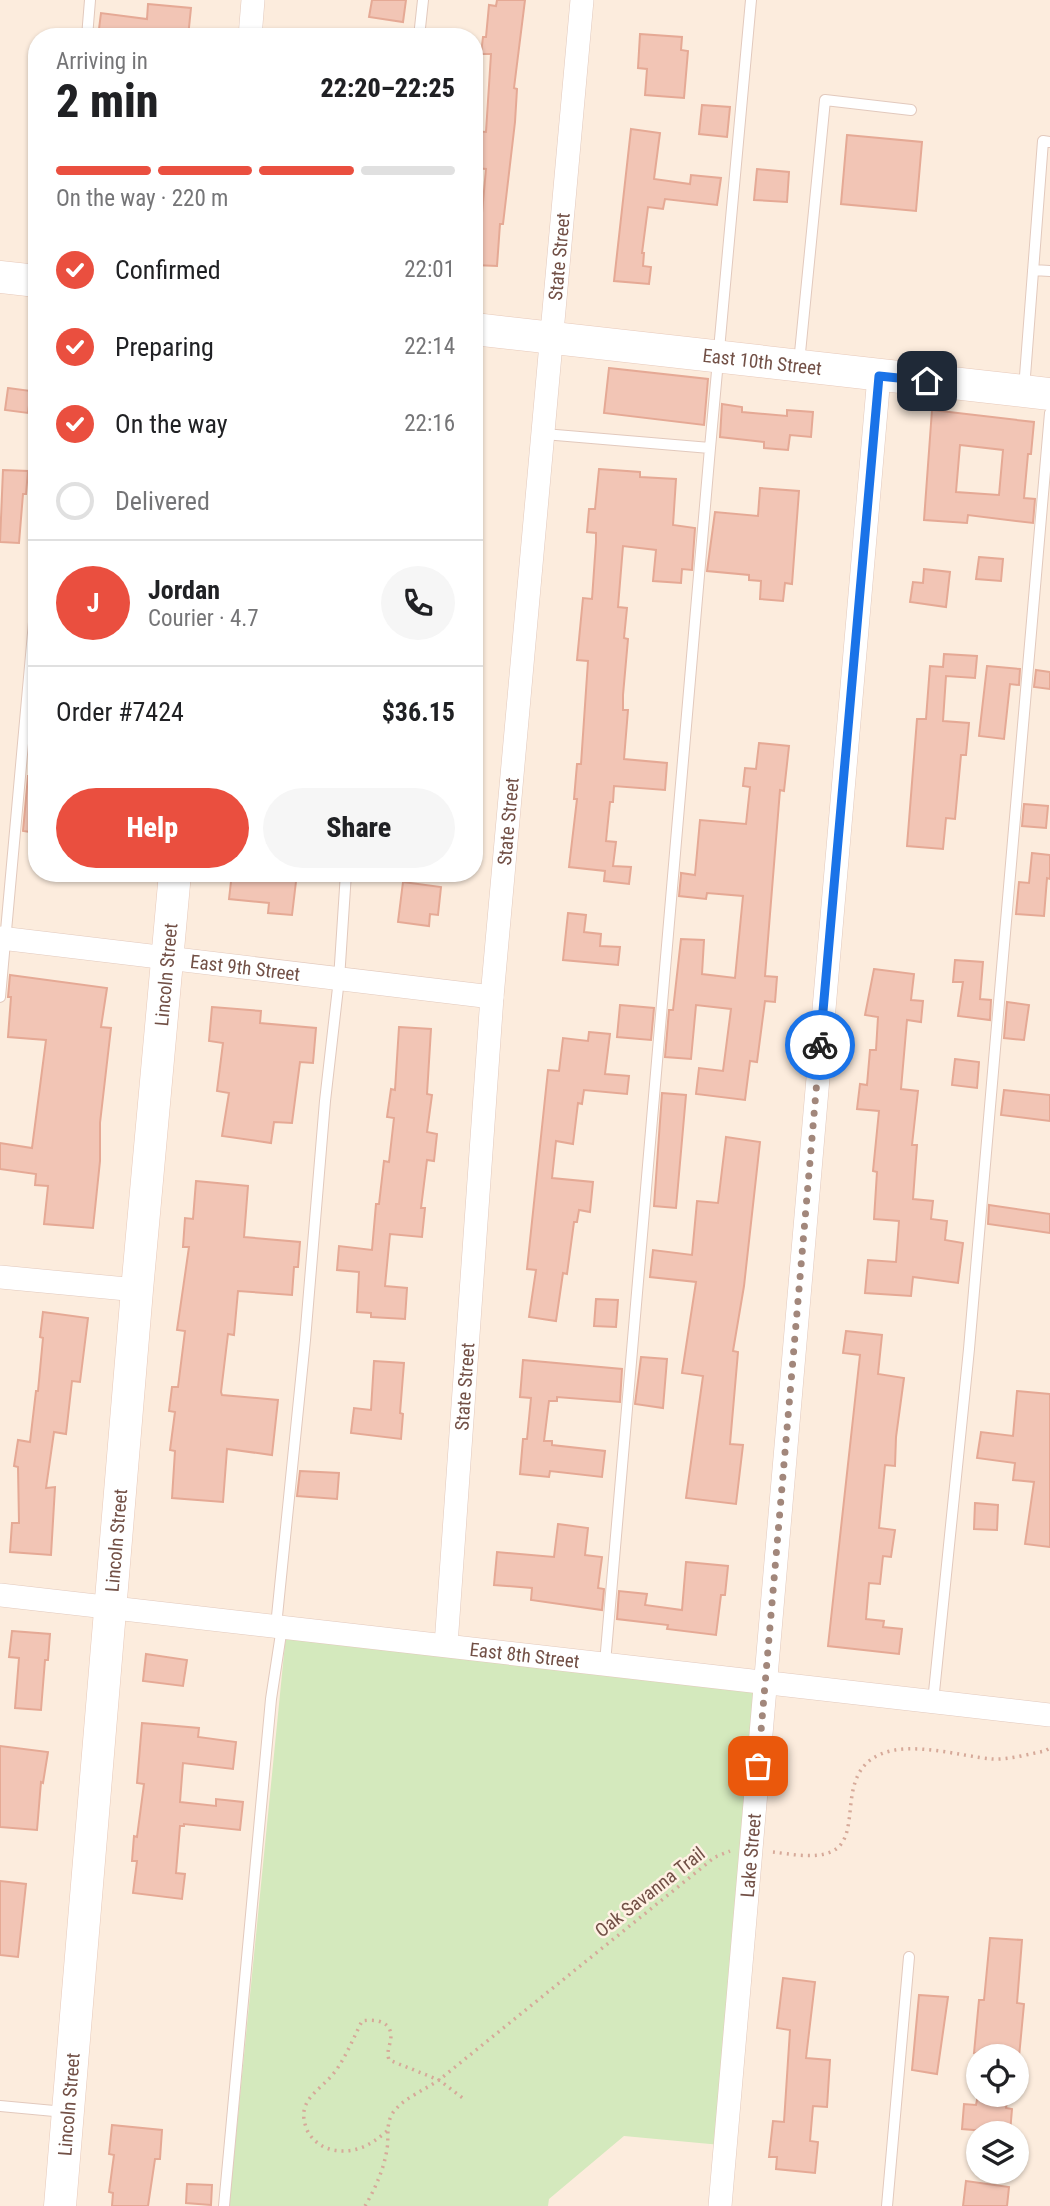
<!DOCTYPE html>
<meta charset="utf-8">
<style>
body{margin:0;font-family:"Roboto Condensed",sans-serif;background:#f6f6f6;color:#202124;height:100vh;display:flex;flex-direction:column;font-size:26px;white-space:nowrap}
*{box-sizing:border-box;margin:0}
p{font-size:23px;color:#757577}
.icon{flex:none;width:38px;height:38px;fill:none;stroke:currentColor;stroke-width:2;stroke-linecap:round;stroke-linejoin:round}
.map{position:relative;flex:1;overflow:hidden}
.panel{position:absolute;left:28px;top:28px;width:455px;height:854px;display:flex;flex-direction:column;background:#fff;border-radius:28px;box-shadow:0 2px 5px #0004}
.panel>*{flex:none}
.tools{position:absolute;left:966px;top:2044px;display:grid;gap:14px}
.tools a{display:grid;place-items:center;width:63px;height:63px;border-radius:50%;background:#fff;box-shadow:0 2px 5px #0004;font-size:35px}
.pin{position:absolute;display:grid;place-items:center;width:60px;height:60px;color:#fff;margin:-30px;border-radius:14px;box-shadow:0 4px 10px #0006}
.courier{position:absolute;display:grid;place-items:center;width:70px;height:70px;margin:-35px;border:5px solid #1a73e8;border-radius:50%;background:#fff;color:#222;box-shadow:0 2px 9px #0007}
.overview em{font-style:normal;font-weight:800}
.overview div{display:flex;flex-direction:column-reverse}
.overview{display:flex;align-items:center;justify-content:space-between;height:119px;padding:0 28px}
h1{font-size:46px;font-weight:800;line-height:52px}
.bar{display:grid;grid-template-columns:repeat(4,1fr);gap:10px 7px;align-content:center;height:84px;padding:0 28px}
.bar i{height:9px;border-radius:5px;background:#e0e0e0}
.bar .selected{background:#ea4f3f}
.bar p{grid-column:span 4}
.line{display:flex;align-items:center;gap:18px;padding:0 28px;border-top:2px solid #e0e0e0}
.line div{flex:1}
.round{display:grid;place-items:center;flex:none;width:74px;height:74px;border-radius:37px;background:#f6f6f6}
ol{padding:0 28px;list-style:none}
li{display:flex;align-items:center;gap:21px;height:77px}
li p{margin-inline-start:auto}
li .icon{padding:7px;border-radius:50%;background:#ea4f3f;color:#fff;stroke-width:4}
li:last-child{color:#757577}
li i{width:38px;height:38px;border:4px solid #e0e0e0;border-radius:50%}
.cta{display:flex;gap:14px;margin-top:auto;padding:14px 28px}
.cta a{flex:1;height:80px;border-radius:42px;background:#ea4f3f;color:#fff;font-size:28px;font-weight:800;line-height:80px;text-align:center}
.cta a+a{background:#f6f6f6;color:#202124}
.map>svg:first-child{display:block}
</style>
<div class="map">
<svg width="1050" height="2206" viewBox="0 0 1050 2206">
<rect width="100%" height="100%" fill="#fcecdd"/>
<path fill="#d4e9bd" d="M 286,1634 L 757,1686 L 721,2145 L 624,2136 L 549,2199 L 548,2206 L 229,2206 Z"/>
<path fill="#f2c5b5" stroke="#e5a995" stroke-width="2" fill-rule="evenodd" d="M 372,0 L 406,0 L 403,22 L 369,17 Z
M 497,0 L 525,0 L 514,88 L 517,89 L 515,122 L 503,224 L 500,224 L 497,266 L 474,265 L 474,234 L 480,235 L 486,169 L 474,168 L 474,131 L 486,132 L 491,54 L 481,54 L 483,37 L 486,37 L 489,5 L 496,6 Z
M 148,4 L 191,8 L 188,37 L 98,37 L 101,13 L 147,19 Z
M 640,34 L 682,37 L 681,50 L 688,51 L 684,98 L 645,95 L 647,69 L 638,68 Z
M 702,105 L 730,107 L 727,137 L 699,134 Z
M 631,129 L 660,133 L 654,179 L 690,184 L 691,175 L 721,178 L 717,205 L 665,199 L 663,209 L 648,207 L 642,253 L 644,253 L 643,266 L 651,267 L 649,284 L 614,281 Z
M 847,135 L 922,142 L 916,211 L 841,204 Z
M 757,169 L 789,172 L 787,202 L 754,200 Z
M 609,368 L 708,379 L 704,425 L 604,413 Z
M 8,388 L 31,391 L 28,413 L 5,410 Z
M 722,404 L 742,407 L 742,412 L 787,416 L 787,410 L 813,412 L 811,437 L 790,435 L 788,450 L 764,448 L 764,442 L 720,437 Z
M 932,410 L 1034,422 L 1031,454 L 1028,454 L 1024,498 L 1035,499 L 1033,523 L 968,515 L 967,523 L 924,520 ZM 960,445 L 1003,450 L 999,495 L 956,492 Z
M 599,469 L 640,472 L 640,477 L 676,479 L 673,525 L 695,528 L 692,570 L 682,569 L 681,583 L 653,581 L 656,550 L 623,546 L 618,607 L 627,608 L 624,638 L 628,639 L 623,695 L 623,710 L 628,710 L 624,759 L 667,763 L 665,790 L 614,786 L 613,802 L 610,802 L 606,841 L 616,842 L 613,866 L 631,867 L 629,884 L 604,881 L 605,871 L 569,867 L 577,799 L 574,799 L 577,764 L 581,764 L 588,661 L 577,660 L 583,598 L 592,599 L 596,542 L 596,533 L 587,532 L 589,509 L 595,509 Z
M 3,470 L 28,471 L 26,494 L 23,494 L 19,543 L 0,542 Z
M 760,488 L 799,491 L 792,584 L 785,583 L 783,601 L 760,599 L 761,581 L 749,580 L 749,575 L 707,571 L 715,512 L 758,516 Z
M 979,557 L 1003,559 L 1001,581 L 976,579 Z
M 924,569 L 950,572 L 946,607 L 910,602 L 913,582 L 923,583 Z
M 944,654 L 977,656 L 975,678 L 946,676 L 943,721 L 969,723 L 966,755 L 961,755 L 955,819 L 946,818 L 943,849 L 907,846 L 917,719 L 926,719 L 930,666 L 943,667 Z
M 987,666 L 1020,669 L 1019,685 L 1010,684 L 1004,739 L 979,736 Z
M 1036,670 L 1050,672 L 1050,689 L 1034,687 Z
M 759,743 L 789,746 L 784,791 L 780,790 L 765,976 L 777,977 L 775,1002 L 765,1001 L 757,1062 L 750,1061 L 745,1100 L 696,1094 L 699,1068 L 723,1071 L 731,1009 L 696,1005 L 691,1059 L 665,1057 L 669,1010 L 673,1010 L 681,939 L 704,940 L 702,974 L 735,978 L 743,896 L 707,893 L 706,899 L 679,896 L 681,875 L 681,873 L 695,875 L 700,820 L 746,824 L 750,787 L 743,786 L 745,768 L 756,769 Z
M 28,776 L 37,776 L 37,833 L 23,831 Z
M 1024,804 L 1048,806 L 1046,828 L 1022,826 Z
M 1032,853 L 1050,855 L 1050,879 L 1047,878 L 1044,916 L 1016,914 L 1019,882 L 1029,883 Z
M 232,873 L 297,873 L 292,915 L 268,913 L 269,903 L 229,899 Z
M 403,882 L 441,887 L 438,915 L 430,914 L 429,926 L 398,922 Z
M 568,913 L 586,915 L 584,932 L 601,934 L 600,946 L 620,947 L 618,965 L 563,960 Z
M 955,960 L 983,962 L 980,999 L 991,1000 L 990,1020 L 958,1016 L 963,982 L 953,982 Z
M 874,969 L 914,974 L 911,1000 L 923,1001 L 921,1022 L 907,1020 L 901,1089 L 918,1091 L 912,1145 L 917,1145 L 913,1199 L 933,1201 L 931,1219 L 947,1221 L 945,1240 L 963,1243 L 958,1283 L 913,1277 L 911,1296 L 865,1293 L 868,1260 L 896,1262 L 899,1221 L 874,1219 L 877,1172 L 873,1171 L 879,1111 L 857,1109 L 860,1084 L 867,1085 L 870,1050 L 876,1050 L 878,1017 L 865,1015 Z
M 10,975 L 107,988 L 101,1027 L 111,1028 L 100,1123 L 100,1161 L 93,1228 L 44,1224 L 48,1186 L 35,1185 L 36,1174 L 0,1169 L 0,1143 L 32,1148 L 46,1040 L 8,1037 L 11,997 L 8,997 Z
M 1007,1002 L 1029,1005 L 1024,1040 L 1004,1038 Z
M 620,1005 L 654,1008 L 651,1040 L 617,1037 Z
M 212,1007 L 261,1011 L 260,1023 L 316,1028 L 313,1063 L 300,1062 L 292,1123 L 274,1122 L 271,1143 L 222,1136 L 229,1093 L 217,1091 L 223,1043 L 209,1041 Z
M 399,1027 L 431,1029 L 427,1094 L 432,1095 L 427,1132 L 437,1134 L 434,1161 L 427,1160 L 421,1208 L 425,1208 L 422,1237 L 390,1234 L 385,1286 L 407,1288 L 405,1319 L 371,1317 L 371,1313 L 357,1312 L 359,1272 L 337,1270 L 339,1246 L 372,1250 L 376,1204 L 379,1204 L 384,1161 L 389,1162 L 394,1118 L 387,1117 L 391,1089 L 395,1090 Z
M 589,1032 L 610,1034 L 605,1074 L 629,1076 L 627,1094 L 584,1090 L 582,1104 L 578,1103 L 573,1144 L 556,1141 L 552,1178 L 593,1182 L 590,1212 L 579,1210 L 577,1222 L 574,1222 L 567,1274 L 563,1273 L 556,1321 L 529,1317 L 536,1270 L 527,1269 L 548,1070 L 559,1071 L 563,1038 L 588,1041 Z
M 955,1059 L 979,1062 L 977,1088 L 952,1085 Z
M 1004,1090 L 1050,1095 L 1050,1121 L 1001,1115 Z
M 662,1093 L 686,1095 L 676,1208 L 654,1206 Z
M 726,1137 L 760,1142 L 744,1286 L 733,1351 L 738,1352 L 730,1444 L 743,1445 L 736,1504 L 686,1498 L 703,1376 L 682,1373 L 696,1282 L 650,1277 L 653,1250 L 692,1255 L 697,1201 L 718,1203 Z
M 196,1181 L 248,1186 L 244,1237 L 300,1242 L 298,1267 L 294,1267 L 292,1295 L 238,1291 L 234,1335 L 228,1334 L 221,1392 L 222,1395 L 278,1400 L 272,1455 L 227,1449 L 223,1502 L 172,1498 L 175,1451 L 170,1450 L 175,1412 L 169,1411 L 172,1387 L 178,1387 L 185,1331 L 177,1330 L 189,1247 L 183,1247 L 185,1218 L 193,1219 Z
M 989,1205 L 1050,1214 L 1050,1233 L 988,1224 Z
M 596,1299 L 618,1300 L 616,1327 L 594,1326 Z
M 43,1312 L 88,1318 L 80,1382 L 72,1381 L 66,1434 L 54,1432 L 46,1488 L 55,1487 L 51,1555 L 10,1552 L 12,1523 L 19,1523 L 18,1467 L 14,1466 L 18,1440 L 30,1442 L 36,1391 L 38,1391 L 43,1338 L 40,1337 Z
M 846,1331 L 882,1335 L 878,1374 L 904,1378 L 896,1437 L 895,1466 L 885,1465 L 879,1528 L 895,1530 L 891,1557 L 883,1556 L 880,1584 L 869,1583 L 866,1619 L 884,1621 L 883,1627 L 902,1629 L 899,1654 L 828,1646 L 860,1355 L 843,1353 Z
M 641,1357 L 667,1359 L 663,1408 L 635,1404 Z
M 523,1360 L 622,1369 L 620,1402 L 557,1397 L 557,1401 L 549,1401 L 544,1441 L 552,1441 L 552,1445 L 605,1451 L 602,1477 L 550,1471 L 549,1477 L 520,1474 L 523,1439 L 527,1439 L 531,1398 L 520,1397 Z
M 374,1361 L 404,1363 L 400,1413 L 403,1414 L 401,1439 L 351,1433 L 354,1408 L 371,1410 Z
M 1017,1391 L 1050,1394 L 1050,1547 L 1025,1544 L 1034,1482 L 1013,1480 L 1015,1463 L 977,1458 L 981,1432 L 1013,1436 Z
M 300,1471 L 339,1473 L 337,1499 L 297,1496 Z
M 975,1503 L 998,1505 L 997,1530 L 974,1529 Z
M 558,1524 L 588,1528 L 585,1555 L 602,1557 L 598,1588 L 604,1589 L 602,1610 L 531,1600 L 532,1588 L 494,1585 L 497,1552 L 554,1557 Z
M 686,1562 L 728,1566 L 725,1595 L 721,1595 L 716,1635 L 667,1629 L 668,1625 L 617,1619 L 619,1591 L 647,1594 L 645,1605 L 682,1610 Z
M 12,1631 L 50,1634 L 48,1660 L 45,1660 L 41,1710 L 15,1708 L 19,1658 L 9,1657 Z
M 146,1654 L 187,1660 L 183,1686 L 143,1681 Z
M 142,1723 L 199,1728 L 198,1737 L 236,1742 L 233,1769 L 183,1763 L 180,1802 L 216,1806 L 216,1799 L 243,1802 L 240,1830 L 184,1824 L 184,1826 L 180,1826 L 176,1873 L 185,1874 L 182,1899 L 133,1893 L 137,1861 L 132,1861 L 134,1836 L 137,1837 L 144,1784 L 137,1783 Z
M 0,1746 L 48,1752 L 43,1783 L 41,1782 L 37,1830 L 0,1827 Z
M 0,1881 L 26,1884 L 18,1957 L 0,1955 Z
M 990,1938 L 1022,1940 L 1017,2003 L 1024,2004 L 1019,2057 L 974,2053 L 979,2000 L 984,2000 Z
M 783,1978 L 815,1982 L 806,2058 L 830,2060 L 827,2107 L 813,2106 L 810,2141 L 818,2142 L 815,2173 L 776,2169 L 777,2157 L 769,2157 L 773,2121 L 784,2122 L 790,2030 L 777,2028 Z
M 919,1995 L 948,1997 L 937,2074 L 912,2070 Z
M 978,2095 L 1008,2095 L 1006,2108 L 1012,2109 L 1010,2133 L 962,2129 L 964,2104 L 976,2105 Z
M 112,2125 L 162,2130 L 160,2159 L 155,2159 L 148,2206 L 112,2206 L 113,2193 L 109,2192 L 114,2155 L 109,2154 Z
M 966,2181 L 1009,2187 L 1007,2206 L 963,2206 Z
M 187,2184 L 212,2185 L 211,2205 L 186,2203 Z"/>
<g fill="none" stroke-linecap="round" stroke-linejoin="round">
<g stroke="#e2c9bd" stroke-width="12">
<path id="lane" d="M 87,37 L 90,0
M 419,37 L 423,0
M 1033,270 L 1050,271
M 799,363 L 825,100 L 911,110
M 1024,389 L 1043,141 L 1050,142
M 544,434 L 710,448
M 0,997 L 37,589
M 276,1626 L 305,1340 L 325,1101 L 339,979 L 346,873
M 605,1663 L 710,448 L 751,0
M 933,1702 L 969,1349 L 1050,413
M 0,2106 L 65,2112
M 224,2206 L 271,1699 L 282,1627
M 887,2206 L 909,1957"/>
</g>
<g stroke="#e2c9bd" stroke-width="24">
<g id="street">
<path d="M 250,37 L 253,0"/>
<path id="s1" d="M 0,938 L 492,997"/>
<path d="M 0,1277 L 137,1290"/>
<path id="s2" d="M 0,1595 L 1050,1715"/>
<path id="s3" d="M 446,1645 L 492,997 L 582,0"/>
<path id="s4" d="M 720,2206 L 879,376"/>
</g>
</g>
<g stroke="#e7c9ba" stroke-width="33">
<g id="secondary">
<path d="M 0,277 L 37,281"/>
<path id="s5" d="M 474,329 L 1050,394"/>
<path id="s6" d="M 60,2206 L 137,1290 L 175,873"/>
</g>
</g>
<path stroke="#d6a999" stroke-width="3.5" stroke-dasharray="2 5" stroke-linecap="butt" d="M 773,1852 C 790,1854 814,1859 831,1852 C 865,1837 833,1774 881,1754 C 911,1741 960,1756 992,1759 C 1009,1760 1028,1754 1045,1751 L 1050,1748
M 387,2131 C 371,2145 355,2154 333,2150 C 323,2148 313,2141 308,2132 C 293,2099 321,2092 337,2069 C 347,2054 354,2037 362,2021 C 373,2019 390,2020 391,2035 C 391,2045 386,2050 389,2060 L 439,2080 L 464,2099
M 365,2206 C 375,2189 384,2169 387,2149 C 389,2138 386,2127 391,2116 C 399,2100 425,2090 439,2080 L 715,1857 L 730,1851"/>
<use href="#lane" stroke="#fff" stroke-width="10"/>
<use href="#street" stroke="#fff" stroke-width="23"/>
<use href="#secondary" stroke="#fff" stroke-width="32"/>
</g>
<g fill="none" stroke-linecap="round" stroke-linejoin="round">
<path stroke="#a2877b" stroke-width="7" stroke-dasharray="0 12.6" d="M 758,1766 L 820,1045"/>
<path stroke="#1a73e8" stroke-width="9" d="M 820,1045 L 879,376 L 927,381"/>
</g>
<g text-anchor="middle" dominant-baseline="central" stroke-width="5" stroke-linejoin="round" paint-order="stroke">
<g font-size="19" fill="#725046" stroke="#fff1e4">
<text stroke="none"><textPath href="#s3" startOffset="1393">State Street</textPath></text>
<text stroke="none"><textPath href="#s5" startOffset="290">East 10th Street</textPath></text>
<text stroke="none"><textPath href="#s3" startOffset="826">State Street</textPath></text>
<text stroke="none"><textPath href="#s1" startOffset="247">East 9th Street</textPath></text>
<text stroke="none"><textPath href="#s6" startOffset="1236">Lincoln Street</textPath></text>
<text stroke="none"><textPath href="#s3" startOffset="259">State Street</textPath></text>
<text stroke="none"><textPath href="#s6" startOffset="668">Lincoln Street</textPath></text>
<text stroke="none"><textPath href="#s2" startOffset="528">East 8th Street</textPath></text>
<text stroke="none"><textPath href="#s4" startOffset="352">Lake Street</textPath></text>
<text transform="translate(650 1892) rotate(-38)">Oak Savanna Trail</text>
<text stroke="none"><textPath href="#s6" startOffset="102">Lincoln Street</textPath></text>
</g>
</g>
</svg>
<div class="tools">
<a><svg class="icon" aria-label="locate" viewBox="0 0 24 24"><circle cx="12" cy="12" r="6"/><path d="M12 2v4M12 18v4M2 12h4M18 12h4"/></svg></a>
<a><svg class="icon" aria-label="layers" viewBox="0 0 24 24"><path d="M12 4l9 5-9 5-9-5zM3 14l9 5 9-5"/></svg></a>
</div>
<div class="pin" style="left:758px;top:1766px;background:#ea580c"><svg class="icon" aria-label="bag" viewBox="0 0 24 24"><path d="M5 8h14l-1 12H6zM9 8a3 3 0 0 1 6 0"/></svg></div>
<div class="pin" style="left:927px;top:381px;background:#1f2937"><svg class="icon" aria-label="home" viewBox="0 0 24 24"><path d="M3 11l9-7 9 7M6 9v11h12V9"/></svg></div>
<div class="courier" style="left:820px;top:1045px"><svg class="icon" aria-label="bike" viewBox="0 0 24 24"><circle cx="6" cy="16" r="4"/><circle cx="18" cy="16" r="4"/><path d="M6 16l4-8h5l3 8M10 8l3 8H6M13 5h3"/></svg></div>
<section class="panel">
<div class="overview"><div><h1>2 min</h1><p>Arriving in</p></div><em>22:20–22:25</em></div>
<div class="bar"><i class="selected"></i><i class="selected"></i><i class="selected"></i><i></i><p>On the way · 220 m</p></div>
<ol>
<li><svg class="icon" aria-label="check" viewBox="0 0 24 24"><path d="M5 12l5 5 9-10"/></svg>Confirmed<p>22:01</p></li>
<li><svg class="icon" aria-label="check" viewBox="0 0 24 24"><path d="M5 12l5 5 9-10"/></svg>Preparing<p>22:14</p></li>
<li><svg class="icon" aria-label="check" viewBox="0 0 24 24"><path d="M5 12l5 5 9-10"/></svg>On the way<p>22:16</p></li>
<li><i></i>Delivered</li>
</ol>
<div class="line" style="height:126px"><b class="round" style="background:#ea4f3f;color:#fff">J</b><div><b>Jordan</b><p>Courier · 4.7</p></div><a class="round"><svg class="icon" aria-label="phone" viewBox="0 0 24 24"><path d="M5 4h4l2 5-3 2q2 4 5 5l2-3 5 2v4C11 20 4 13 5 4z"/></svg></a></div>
<div class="line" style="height:91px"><div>Order #7424</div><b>$36.15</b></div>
<div class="cta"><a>Help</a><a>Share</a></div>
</section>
</div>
